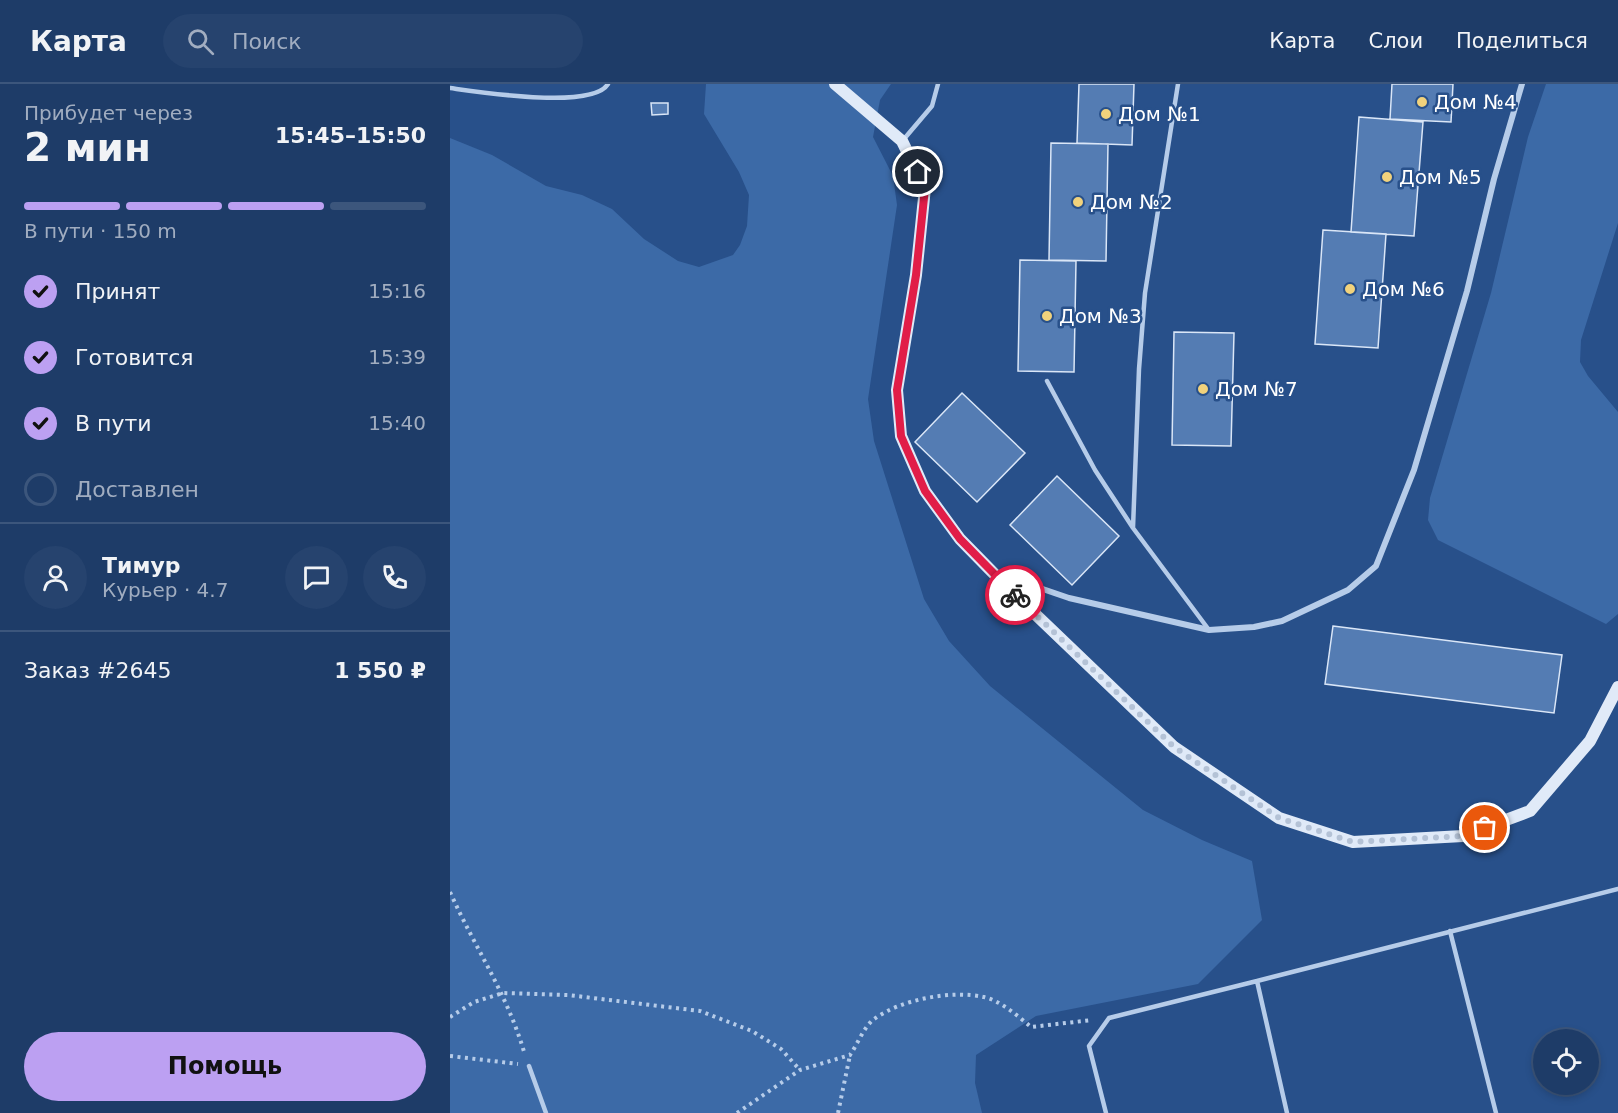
<!DOCTYPE html>
<html lang="ru">
<meta charset="utf-8">
<style>
body{margin:0;font-family:"DejaVu Sans",sans-serif;background:#26436e;color:#f1f3f6;height:100vh;display:flex;flex-direction:column;font-size:22px;white-space:nowrap}
*{box-sizing:border-box;margin:0}
p{font-size:20px;color:#a1adc0}
.icon{flex:none;width:33px;height:33px;fill:none;stroke:currentColor;stroke-width:2;stroke-linecap:round;stroke-linejoin:round}
.map{position:relative;flex:1;overflow:hidden}
.panel{display:flex;flex-direction:column;background:#1e3c68;width:450px}
.panel>*{flex:none}
.fabs{position:absolute;left:1083px;top:945px;display:grid;gap:12px}
.fabs a{display:grid;place-items:center;width:66px;height:66px;border-radius:50%;background:#1e3c68;box-shadow:0 3px 9px #0003,0 0 0 2px #3c567c;font-size:30px}
.pin{position:absolute;display:grid;place-items:center;width:51px;height:51px;color:#fff;margin:-26px;border:3px solid #fff;border-radius:50%;box-shadow:0 2px 6px #0007}
.courier{position:absolute;display:grid;place-items:center;width:60px;height:60px;margin:-30px;border:4px solid #e11d48;border-radius:50%;background:#fff;color:#222;box-shadow:0 2px 8px #0007}
.overview em{font-style:normal;font-weight:700}
.overview div{display:flex;flex-direction:column-reverse}
.overview{display:flex;align-items:center;justify-content:space-between;height:102px;padding:0 24px}
h1{font-size:39px;font-weight:700;line-height:45px}
.bar{display:grid;grid-template-columns:repeat(4,1fr);gap:9px 6px;align-content:center;height:72px;padding:0 24px}
.bar i{height:8px;border-radius:4px;background:#3c567c}
.bar .current{background:#bca0f2}
.bar p{grid-column:span 4}
.line{display:flex;align-items:center;gap:15px;padding:0 24px;border-top:2px solid #3c567c}
.line div{flex:1}
.round{display:grid;place-items:center;flex:none;width:63px;height:63px;border-radius:32px;background:#26436e}
ol{padding:0 24px;list-style:none}
li{display:flex;align-items:center;gap:18px;height:66px}
li p{margin-inline-start:auto}
li .icon{padding:6px;border-radius:50%;background:#bca0f2;color:#111;stroke-width:4}
li:last-child{color:#a1adc0}
li i{width:33px;height:33px;border:3px solid #3c567c;border-radius:50%}
.action{display:flex;gap:12px;margin-top:auto;padding:12px 24px}
.action a{flex:1;height:69px;border-radius:36px;background:#bca0f2;color:#111;font-size:24px;font-weight:700;line-height:69px;text-align:center}
header{display:flex;align-items:center;gap:36px;box-sizing:border-box;height:84px;padding:0 30px;background:#1e3c68;border-bottom:2px solid #3c567c}
header strong{font-size:28px}
nav{display:flex;gap:33px;margin-inline-start:auto;font-size:21px}
.search{width:420px;height:54px;background:#26436e;display:flex;align-items:center;gap:15px;box-sizing:border-box;padding:0 21px;border-radius:33px;color:#a1adc0;font-size:22px}
main{display:flex;flex:1;min-height:0}
.map>svg:first-child{display:block}
</style>
<header>
<strong>Карта</strong>
<div class="search"><svg class="icon" aria-label="search" viewBox="0 0 24 24"><circle cx="10" cy="10" r="6"/><path d="M15 15l6 6"/></svg>Поиск</div>
<nav><a>Карта</a><a>Слои</a><a>Поделиться</a></nav>
</header>
<main>
<section class="panel">
<div class="overview"><div><h1>2 мин</h1><p>Прибудет через</p></div><em>15:45–15:50</em></div>
<div class="bar"><i class="current"></i><i class="current"></i><i class="current"></i><i></i><p>В пути · 150 m</p></div>
<ol>
<li><svg class="icon" aria-label="check" viewBox="0 0 24 24"><path d="M5 12l5 5 9-10"/></svg>Принят<p>15:16</p></li>
<li><svg class="icon" aria-label="check" viewBox="0 0 24 24"><path d="M5 12l5 5 9-10"/></svg>Готовится<p>15:39</p></li>
<li><svg class="icon" aria-label="check" viewBox="0 0 24 24"><path d="M5 12l5 5 9-10"/></svg>В пути<p>15:40</p></li>
<li><i></i>Доставлен</li>
</ol>
<div class="line" style="height:108px"><a class="round"><svg class="icon" aria-label="person" viewBox="0 0 24 24"><circle cx="12" cy="8" r="4"/><path d="M4 21q1-7 8-7t8 7"/></svg></a><div><b>Тимур</b><p>Курьер · 4.7</p></div><a class="round"><svg class="icon" aria-label="chat" viewBox="0 0 24 24"><path d="M4 5h16v11H9l-5 4z"/></svg></a><a class="round"><svg class="icon" aria-label="phone" viewBox="0 0 24 24"><path d="M5 4h4l2 5-3 2q2 4 5 5l2-3 5 2v4C11 20 4 13 5 4z"/></svg></a></div>
<div class="line" style="height:78px"><div>Заказ #2645</div><b>1 550 ₽</b></div>
<div class="action"><a>Помощь</a></div>
</section>
<div class="map">
<svg width="1168" height="1029" viewBox="0 0 1168 1029">
<rect width="100%" height="100%" fill="#28508a"/>
<path fill="#3c6aa7" d="M 256,0 L 441,0 L 430,16 L 423,53 L 443,92 L 447,121 L 418,315 L 424,357 L 474,515 L 499,557 L 540,602 L 693,726 L 752,756 L 802,777 L 812,836 L 748,900 L 586,932 L 526,971 L 525,999 L 532,1029 L 0,1029 L 0,54 L 42,71 L 96,102 L 132,111 L 162,125 L 194,155 L 228,177 L 249,183 L 283,171 L 290,161 L 297,142 L 299,111 L 289,88 L 254,30 Z
M 1096,0 L 1168,0 L 1168,139 L 1131,256 L 1130,278 L 1138,292 L 1168,328 L 1168,530 L 1156,540 L 988,456 L 978,436 L 980,414 L 1041,209 L 1078,53 Z"/>
<path fill="#547cb3" stroke="#dae6f7" stroke-width="1.5" d="M 629,0 L 684,0 L 682,61 L 627,59 Z
M 942,0 L 1003,0 L 1001,38 L 940,35 Z
M 201,19 L 218,19 L 218,30 L 202,31 Z
M 909,33 L 973,38 L 964,152 L 901,148 Z
M 601,59 L 658,60 L 656,177 L 599,176 Z
M 873,146 L 936,150 L 928,264 L 865,260 Z
M 570,176 L 626,177 L 624,288 L 568,287 Z
M 724,248 L 784,249 L 781,362 L 722,361 Z
M 512,309 L 575,369 L 527,418 L 465,358 Z
M 607,392 L 669,452 L 622,501 L 560,441 Z
M 883,542 L 1112,571 L 1104,629 L 875,600 Z"/>
<g fill="none" stroke-linecap="round" stroke-linejoin="round">
<path stroke="#b6cce9" stroke-width="4" stroke-dasharray="3 4.5" stroke-linecap="butt" d="M 0,808 C 26,866 57,909 75,971
M 0,933 L 24,918 L 53,909 L 118,911 L 250,927 L 302,947 L 331,965 L 350,986
M 0,972 L 68,980
M 287,1029 L 350,986 L 400,971 C 407,961 414,943 423,936 C 450,915 502,906 534,913 C 551,917 568,932 581,943 L 642,936
M 388,1029 L 400,971"/>
<path stroke="#b6cce9" stroke-width="4.5" d="M 0,4 C 29,8 142,26 158,0
M 454,55 L 482,22 L 488,0
M 597,297 L 645,386 L 683,444 L 759,546
M 683,444 L 689,285 L 695,209 L 728,0
M 1000,847 L 1046,1029
M 79,982 L 96,1029
M 656,1029 L 639,962 L 659,934 L 807,897
M 837,1029 L 807,897 L 1168,805"/>
<path stroke="#b6cce9" stroke-width="6" d="M 546,489 L 619,514 L 759,546 L 804,543 L 832,537 L 898,506 L 926,482 L 964,386 L 1017,207 L 1044,95 L 1072,0"/>
<path stroke="#e0eaf8" stroke-width="12" d="M 385,0 L 452,57 L 475,104 L 466,191 L 447,306 L 451,352 L 475,407 L 510,455 L 559,505 L 724,663 L 829,734 L 903,758 L 1013,752 L 1080,727 L 1140,657 L 1168,603"/>
</g>
<g fill="none" stroke-linecap="round" stroke-linejoin="round">
<path stroke="#b4c2d6" stroke-width="6" stroke-dasharray="0 10.8" d="M 565,511 L 724,663 L 829,734 L 903,758 L 1013,752 L 1035,744"/>
<path stroke="#e11d48" stroke-width="8" d="M 468,88 L 475,104 L 466,191 L 447,306 L 451,352 L 475,407 L 510,455 L 565,511"/>
</g>
<g fill="#f1d27c" stroke="#28508a" stroke-width="2">
<circle cx="972" cy="18" r="6"/>
<circle cx="656" cy="30" r="6"/>
<circle cx="937" cy="93" r="6"/>
<circle cx="628" cy="118" r="6"/>
<circle cx="900" cy="205" r="6"/>
<circle cx="597" cy="232" r="6"/>
<circle cx="753" cy="305" r="6"/>
</g>
<g text-anchor="middle" dominant-baseline="central" stroke-width="5" stroke-linejoin="round" paint-order="stroke">
<g font-size="20" fill="#fff" stroke="#28508a" text-anchor="start">
<text x="984" y="18">Дом №4</text>
<text x="668" y="30">Дом №1</text>
<text x="949" y="93">Дом №5</text>
<text x="640" y="118">Дом №2</text>
<text x="912" y="205">Дом №6</text>
<text x="609" y="232">Дом №3</text>
<text x="765" y="305">Дом №7</text>
</g>
</g>
</svg>
<div class="fabs">
<a><svg class="icon" aria-label="locate" viewBox="0 0 24 24"><circle cx="12" cy="12" r="6"/><path d="M12 2v4M12 18v4M2 12h4M18 12h4"/></svg></a>
</div>
<div class="pin" style="left:1035px;top:744px;background:#ea580c"><svg class="icon" aria-label="bag" viewBox="0 0 24 24"><path d="M5 8h14l-1 12H6zM9 8a3 3 0 0 1 6 0"/></svg></div>
<div class="pin" style="left:468px;top:88px;background:#1f2937"><svg class="icon" aria-label="home" viewBox="0 0 24 24"><path d="M3 11l9-7 9 7M6 9v11h12V9"/></svg></div>
<div class="courier" style="left:565px;top:511px"><svg class="icon" aria-label="bike" viewBox="0 0 24 24"><circle cx="6" cy="16" r="4"/><circle cx="18" cy="16" r="4"/><path d="M6 16l4-8h5l3 8M10 8l3 8H6M13 5h3"/></svg></div>
</div>
</main>
